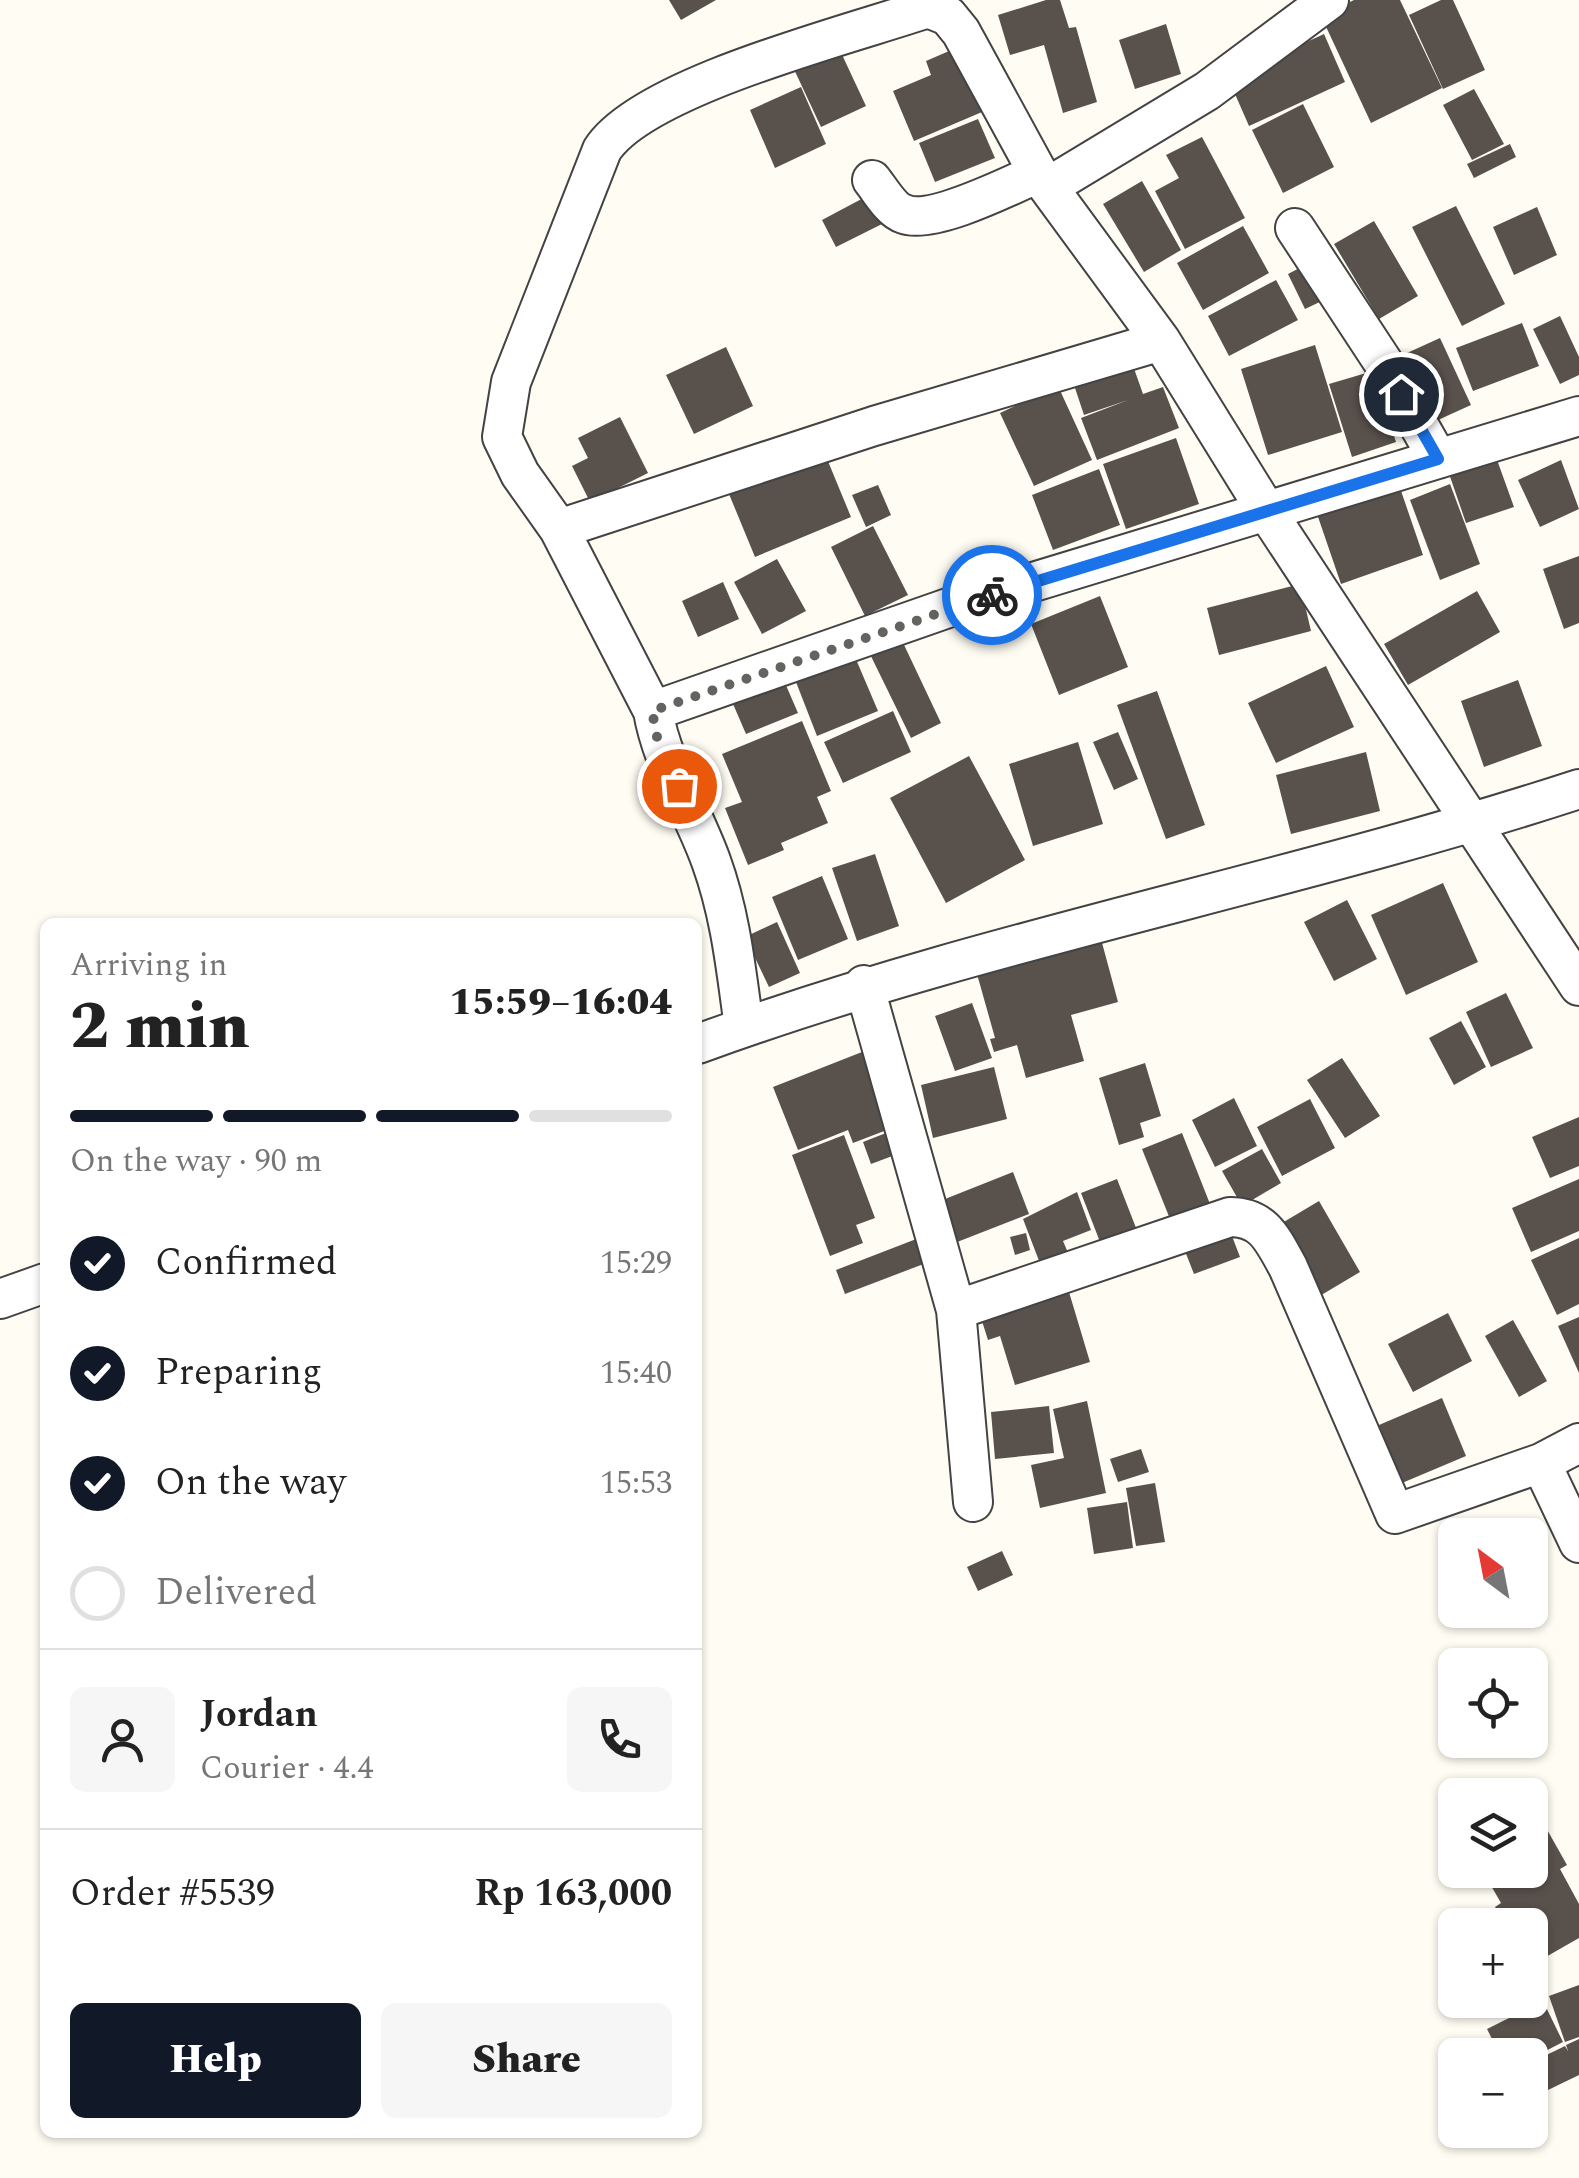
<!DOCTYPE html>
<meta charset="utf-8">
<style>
body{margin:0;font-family:Spectral,serif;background:#f6f6f6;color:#222;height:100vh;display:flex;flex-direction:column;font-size:38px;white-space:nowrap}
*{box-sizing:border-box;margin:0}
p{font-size:32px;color:#767676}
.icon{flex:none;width:55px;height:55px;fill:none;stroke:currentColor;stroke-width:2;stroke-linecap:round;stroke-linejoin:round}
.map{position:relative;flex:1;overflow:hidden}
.sheet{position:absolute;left:40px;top:918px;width:662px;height:1220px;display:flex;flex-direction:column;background:#fff;border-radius:15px;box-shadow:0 2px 8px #0004}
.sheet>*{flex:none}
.needle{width:65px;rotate:328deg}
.controls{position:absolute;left:1438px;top:1518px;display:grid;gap:20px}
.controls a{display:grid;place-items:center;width:110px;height:110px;border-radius:15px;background:#fff;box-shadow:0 2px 8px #0004;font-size:50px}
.pin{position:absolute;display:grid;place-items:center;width:85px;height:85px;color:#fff;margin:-42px;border:5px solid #fff;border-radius:50%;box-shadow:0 2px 10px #0007}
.courier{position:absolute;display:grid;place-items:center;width:100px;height:100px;margin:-50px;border:8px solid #1a73e8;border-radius:50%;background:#fff;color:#222;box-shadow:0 2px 12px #0007}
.headline em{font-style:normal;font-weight:800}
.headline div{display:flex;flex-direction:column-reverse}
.headline{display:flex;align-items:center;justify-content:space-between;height:170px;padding:0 30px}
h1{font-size:65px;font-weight:800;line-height:75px}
.bar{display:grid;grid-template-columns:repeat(4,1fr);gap:15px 10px;align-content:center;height:120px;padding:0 30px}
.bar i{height:12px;border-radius:8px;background:#e0e0e0}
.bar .active{background:#111827}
.bar p{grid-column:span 4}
.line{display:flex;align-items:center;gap:25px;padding:0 30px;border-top:2px solid #e0e0e0}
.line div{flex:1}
.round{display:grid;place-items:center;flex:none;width:105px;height:105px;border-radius:15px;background:#f6f6f6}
ol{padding:0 30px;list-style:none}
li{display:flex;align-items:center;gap:30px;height:110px}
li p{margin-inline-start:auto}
li .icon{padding:10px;border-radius:50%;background:#111827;color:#fff;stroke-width:4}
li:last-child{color:#767676}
li i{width:55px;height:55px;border:5px solid #e0e0e0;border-radius:50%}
.action{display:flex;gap:20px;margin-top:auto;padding:20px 30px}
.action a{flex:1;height:115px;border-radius:15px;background:#111827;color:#fff;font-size:40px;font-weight:800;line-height:115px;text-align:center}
.action a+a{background:#f6f6f6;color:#222}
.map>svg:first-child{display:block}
</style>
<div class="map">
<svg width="1579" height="2178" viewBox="0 0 1579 2178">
<rect width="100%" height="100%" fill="#fffdf3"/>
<path fill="#59514c" d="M 669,0 L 716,0 L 681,20 Z
M 1046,0 L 1060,0 L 1069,28 L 1076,27 L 1097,102 L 1063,113 L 1044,45 L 1010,55 L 998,15 Z
M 1354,0 L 1400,0 L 1442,88 L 1371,123 L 1321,16 Z
M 1441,0 L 1453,0 L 1485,70 L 1443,89 L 1409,15 Z
M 1166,24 L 1181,74 L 1135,89 L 1119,40 Z
M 1324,34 L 1345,82 L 1249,126 L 1228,78 Z
M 837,44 L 866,106 L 821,127 L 792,65 Z
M 956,48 L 982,112 L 914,141 L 893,91 L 931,75 L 926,61 Z
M 801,87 L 826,144 L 775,168 L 750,110 Z
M 1474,89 L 1504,144 L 1472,160 L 1443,105 Z
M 1303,104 L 1334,167 L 1283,193 L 1252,130 Z
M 978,119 L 995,158 L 935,182 L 919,143 Z
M 1202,137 L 1245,218 L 1185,249 L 1155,191 L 1179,178 L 1166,155 Z
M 1510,144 L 1516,157 L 1474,178 L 1467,164 Z
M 1142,181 L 1181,250 L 1144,272 L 1103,204 Z
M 869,195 L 884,223 L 836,247 L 822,220 Z
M 1456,206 L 1505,304 L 1462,326 L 1412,227 Z
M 1537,207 L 1557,255 L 1514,275 L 1493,227 Z
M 1374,221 L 1418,296 L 1379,319 L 1334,244 Z
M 1243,226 L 1269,273 L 1203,310 L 1177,263 Z
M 1309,263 L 1326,299 L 1305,309 L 1288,274 Z
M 1276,280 L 1298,320 L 1229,356 L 1208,316 Z
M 1560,316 L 1579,357 L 1579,375 L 1560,384 L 1533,329 Z
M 1522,323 L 1539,366 L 1473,391 L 1456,348 Z
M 1440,338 L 1471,405 L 1438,420 L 1407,353 Z
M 1315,345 L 1342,432 L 1268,455 L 1241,369 Z
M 726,347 L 753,406 L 694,434 L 666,375 Z
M 1131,360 L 1143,394 L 1163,387 L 1179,428 L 1097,460 L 1081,418 L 1128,400 L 1084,415 L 1073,382 Z
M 1373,371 L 1396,442 L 1352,457 L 1329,384 Z
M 1058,386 L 1092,460 L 1034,486 L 1000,413 Z
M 620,417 L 648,473 L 590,502 L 572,466 L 588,458 L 578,438 Z
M 1176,438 L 1199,504 L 1126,529 L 1103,464 Z
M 1492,446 L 1514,507 L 1466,523 L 1445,462 Z
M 825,454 L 851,517 L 755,557 L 729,494 Z
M 1561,460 L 1579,509 L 1540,527 L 1518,480 Z
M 1099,469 L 1120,525 L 1053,550 L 1032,495 Z
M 1398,482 L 1423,555 L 1341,584 L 1316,511 Z
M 1450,484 L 1480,564 L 1440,580 L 1410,500 Z
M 878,485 L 891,515 L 866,527 L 852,495 Z
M 873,526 L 908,595 L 865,616 L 831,547 Z
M 1579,556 L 1579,623 L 1564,629 L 1543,569 Z
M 777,559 L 806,611 L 762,634 L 734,582 Z
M 723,582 L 739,619 L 698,637 L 682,601 Z
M 1300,584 L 1311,631 L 1219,655 L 1207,608 Z
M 1477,591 L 1500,632 L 1408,685 L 1384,644 Z
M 1100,596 L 1128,667 L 1059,695 L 1031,624 Z
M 897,630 L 941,723 L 911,738 L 866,646 Z
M 855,657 L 878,711 L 817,736 L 796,682 Z
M 1326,666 L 1354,727 L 1276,763 L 1248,703 Z
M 1518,680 L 1542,746 L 1484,767 L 1461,701 Z
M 785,683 L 798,713 L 746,734 L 733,704 Z
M 1157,691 L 1205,825 L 1166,839 L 1117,705 Z
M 893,711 L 911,752 L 843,783 L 824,742 Z
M 802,721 L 831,791 L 817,797 L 828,823 L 781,843 L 784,850 L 748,865 L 725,808 L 742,802 L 722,754 Z
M 1118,732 L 1138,779 L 1114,790 L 1093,742 Z
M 1078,742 L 1103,824 L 1033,846 L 1009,764 Z
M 1366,752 L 1380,811 L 1291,834 L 1276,775 Z
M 969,756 L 1025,860 L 946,903 L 890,798 Z
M 875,854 L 899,926 L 857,941 L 832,868 Z
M 822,876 L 848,939 L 798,960 L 772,897 Z
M 1443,883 L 1478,962 L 1406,995 L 1371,915 Z
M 1347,900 L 1377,959 L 1334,981 L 1304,922 Z
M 777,922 L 800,973 L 769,987 L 745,937 Z
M 1101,939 L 1118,1002 L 1071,1015 L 1084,1061 L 1026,1078 L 1017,1045 L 994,1052 L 990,1039 L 995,1038 L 977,974 Z
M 1506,993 L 1533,1048 L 1491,1067 L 1466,1012 Z
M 972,1003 L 992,1058 L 955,1071 L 935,1016 Z
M 1461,1021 L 1486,1067 L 1454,1085 L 1429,1038 Z
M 862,1052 L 892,1128 L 853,1143 L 848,1130 L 798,1150 L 773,1087 Z
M 1342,1058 L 1380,1116 L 1345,1138 L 1307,1080 Z
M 1145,1063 L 1161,1116 L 1140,1123 L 1144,1137 L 1119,1145 L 1099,1078 Z
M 994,1067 L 1007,1119 L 933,1138 L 921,1085 Z
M 1234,1098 L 1257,1146 L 1215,1167 L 1192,1120 Z
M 1310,1099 L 1335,1148 L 1282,1176 L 1257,1127 Z
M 1579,1117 L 1579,1166 L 1550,1178 L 1532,1137 Z
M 886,1133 L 895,1155 L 871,1164 L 863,1142 Z
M 1182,1133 L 1210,1204 L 1170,1219 L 1142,1149 Z
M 844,1135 L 875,1218 L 856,1225 L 863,1243 L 830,1256 L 792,1155 Z
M 1262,1149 L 1281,1183 L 1242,1206 L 1222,1171 Z
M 1013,1172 L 1029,1214 L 952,1244 L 935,1203 Z
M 1117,1179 L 1138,1233 L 1102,1247 L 1081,1193 Z
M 1579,1179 L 1579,1231 L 1531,1252 L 1512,1208 Z
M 1077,1192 L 1091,1230 L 1063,1241 L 1069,1255 L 1041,1266 L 1023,1219 Z
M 1319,1201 L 1360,1272 L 1318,1297 L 1277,1226 Z
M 1227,1223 L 1240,1257 L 1194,1274 L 1181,1241 Z
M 1026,1233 L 1030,1250 L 1015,1255 L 1010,1237 Z
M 924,1236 L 934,1260 L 845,1294 L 836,1270 Z
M 1579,1238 L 1579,1304 L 1557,1315 L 1531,1260 Z
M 1069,1292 L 1090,1362 L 1015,1385 L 1000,1336 L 988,1340 L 981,1318 Z
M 1448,1313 L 1472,1361 L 1413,1392 L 1388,1344 Z
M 1579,1317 L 1579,1373 L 1558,1326 Z
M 1513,1320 L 1547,1381 L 1519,1397 L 1485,1336 Z
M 1442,1398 L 1466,1456 L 1402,1483 L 1379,1425 Z
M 1087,1401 L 1106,1493 L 1040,1508 L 1031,1465 L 1064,1458 L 1053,1409 Z
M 1049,1406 L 1054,1453 L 995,1459 L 991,1412 Z
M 1141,1449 L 1149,1472 L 1118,1482 L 1110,1459 Z
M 1155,1483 L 1165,1542 L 1136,1546 L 1126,1488 Z
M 1127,1502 L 1133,1548 L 1094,1554 L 1087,1508 Z
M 1002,1551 L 1013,1575 L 978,1591 L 967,1567 Z
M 1545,1826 L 1567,1865 L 1560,1869 L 1579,1904 L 1579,1938 L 1530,1966 L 1530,1925 L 1505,1925 L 1495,1907 L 1501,1903 L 1482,1870 L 1530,1870 L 1530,1835 Z
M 1579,1985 L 1579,2037 L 1565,2042 L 1549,1996 Z
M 1543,2001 L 1563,2042 L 1530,2059 L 1530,2055 L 1500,2055 L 1487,2029 Z
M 1579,2039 L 1579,2075 L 1548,2090 L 1534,2061 L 1565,2046 L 1568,2051 L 1566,2045 Z"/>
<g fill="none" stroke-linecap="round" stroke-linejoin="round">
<g stroke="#434343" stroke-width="42">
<path id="street" d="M 872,180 C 880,190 891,210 904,214 C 932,225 1009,186 1038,173 L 1048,187 L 1207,91 L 1329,0
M 1048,187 L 1161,341 L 1267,512 L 1579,986
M 1295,228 L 1383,362 L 1438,459
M 559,529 L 874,426 L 1161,341
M 653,711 L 948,608 L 1579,416
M 864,985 L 956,1310
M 744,1027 C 736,970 731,916 711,861 C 693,811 662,764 653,711 L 559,529 L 520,474 L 502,437 L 511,382 L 602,150 C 643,86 852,34 928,8 L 948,16 L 961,32 L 1038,173
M 698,1044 C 985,939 1288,884 1579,789
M 0,1299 L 45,1283
M 1579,1443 L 1541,1463 L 1579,1543
M 973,1502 L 956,1310 L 1230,1217 C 1264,1217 1273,1240 1288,1267 L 1395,1514 L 1541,1463"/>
</g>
<use href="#street" stroke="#fff" stroke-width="38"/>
</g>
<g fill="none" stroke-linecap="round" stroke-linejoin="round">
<path stroke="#64635f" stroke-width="10" stroke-dasharray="0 18" d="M 679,786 L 657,737 L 652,711 L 992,595"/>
<path stroke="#1a73e8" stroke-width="12" d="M 992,595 L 1438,459 L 1401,394"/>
</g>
</svg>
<div class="controls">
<a><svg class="needle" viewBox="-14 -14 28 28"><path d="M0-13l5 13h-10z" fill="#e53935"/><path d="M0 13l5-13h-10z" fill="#767676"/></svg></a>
<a><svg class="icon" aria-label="locate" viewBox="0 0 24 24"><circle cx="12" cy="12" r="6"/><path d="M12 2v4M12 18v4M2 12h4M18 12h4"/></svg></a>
<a><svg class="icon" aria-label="layers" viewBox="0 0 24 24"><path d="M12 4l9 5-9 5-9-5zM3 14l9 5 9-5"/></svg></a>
<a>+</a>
<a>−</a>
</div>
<div class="pin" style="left:679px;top:786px;background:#ea580c"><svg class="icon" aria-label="bag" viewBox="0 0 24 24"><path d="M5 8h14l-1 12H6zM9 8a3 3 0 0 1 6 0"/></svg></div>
<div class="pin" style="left:1401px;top:394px;background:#1f2937"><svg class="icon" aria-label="home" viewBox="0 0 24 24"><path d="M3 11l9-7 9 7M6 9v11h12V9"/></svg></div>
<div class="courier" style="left:992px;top:595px"><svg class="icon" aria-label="bike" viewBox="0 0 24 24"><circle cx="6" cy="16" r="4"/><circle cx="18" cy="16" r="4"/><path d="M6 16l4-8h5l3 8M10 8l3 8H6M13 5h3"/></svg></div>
<section class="sheet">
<div class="headline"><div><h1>2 min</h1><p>Arriving in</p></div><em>15:59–16:04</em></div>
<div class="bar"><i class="active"></i><i class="active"></i><i class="active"></i><i></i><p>On the way · 90 m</p></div>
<ol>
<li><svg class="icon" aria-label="check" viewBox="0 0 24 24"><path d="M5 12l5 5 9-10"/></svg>Confirmed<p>15:29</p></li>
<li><svg class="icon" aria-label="check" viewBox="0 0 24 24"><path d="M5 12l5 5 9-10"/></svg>Preparing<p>15:40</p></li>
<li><svg class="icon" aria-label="check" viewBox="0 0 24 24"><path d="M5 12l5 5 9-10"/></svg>On the way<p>15:53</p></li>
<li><i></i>Delivered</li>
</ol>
<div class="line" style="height:180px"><a class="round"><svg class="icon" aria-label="person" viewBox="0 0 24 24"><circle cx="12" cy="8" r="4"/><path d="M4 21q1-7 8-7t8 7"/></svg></a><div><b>Jordan</b><p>Courier · 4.4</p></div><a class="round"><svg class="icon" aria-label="phone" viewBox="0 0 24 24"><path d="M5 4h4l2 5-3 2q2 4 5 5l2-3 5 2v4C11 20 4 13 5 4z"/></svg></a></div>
<div class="line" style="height:130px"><div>Order #5539</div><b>Rp 163,000</b></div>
<div class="action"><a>Help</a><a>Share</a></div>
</section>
</div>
